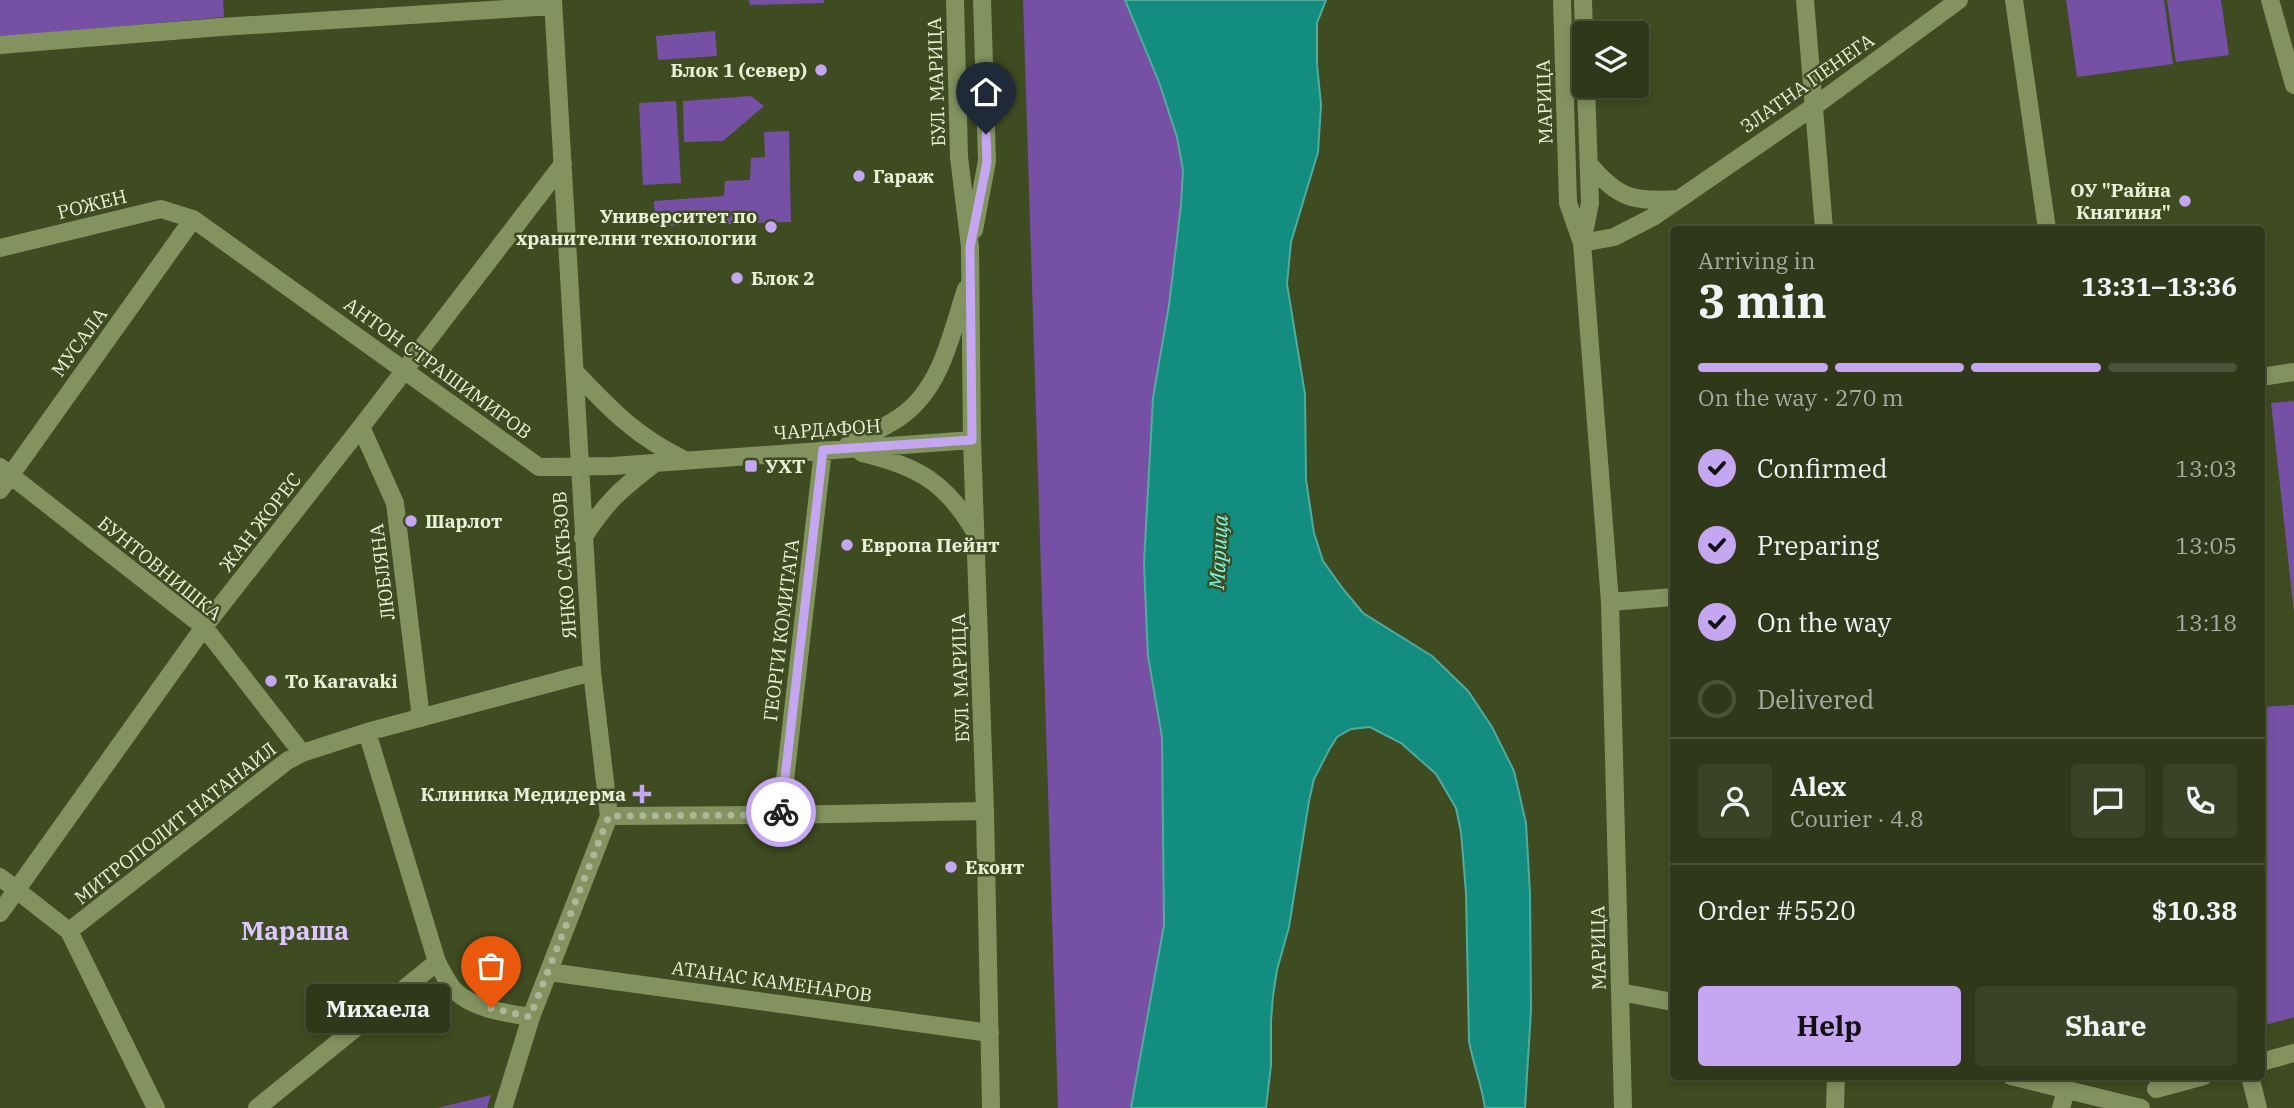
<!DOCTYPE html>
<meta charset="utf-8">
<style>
body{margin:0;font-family:"IBM Plex Serif",serif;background:#3b4326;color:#f1f3f6;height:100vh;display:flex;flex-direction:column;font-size:26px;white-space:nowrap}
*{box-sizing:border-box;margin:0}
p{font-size:23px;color:#a7aca2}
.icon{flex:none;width:38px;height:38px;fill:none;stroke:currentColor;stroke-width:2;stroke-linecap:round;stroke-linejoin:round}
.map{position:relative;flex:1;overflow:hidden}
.side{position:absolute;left:1670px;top:226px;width:595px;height:854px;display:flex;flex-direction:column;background:#2f3819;border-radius:7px;box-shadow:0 4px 10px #0003,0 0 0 2px #4a5238}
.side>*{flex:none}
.tools{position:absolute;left:1572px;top:21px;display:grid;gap:14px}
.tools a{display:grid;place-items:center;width:77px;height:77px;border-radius:7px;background:#2f3819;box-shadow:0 4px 10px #0003,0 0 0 2px #4a5238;font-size:35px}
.pin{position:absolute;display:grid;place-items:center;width:60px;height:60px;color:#fff;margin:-72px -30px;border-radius:50% 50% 50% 0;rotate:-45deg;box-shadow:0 0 7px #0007}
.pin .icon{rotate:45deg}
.courier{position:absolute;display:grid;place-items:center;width:70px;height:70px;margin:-35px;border:5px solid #c5a7f1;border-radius:50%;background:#fff;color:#222;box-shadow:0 2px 9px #0007}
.bubble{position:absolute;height:49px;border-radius:7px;background:#2f3819;box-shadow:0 4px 10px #0003,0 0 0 2px #4a5238;font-size:23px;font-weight:700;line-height:49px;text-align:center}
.summary em{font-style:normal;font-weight:700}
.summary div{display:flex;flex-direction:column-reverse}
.summary{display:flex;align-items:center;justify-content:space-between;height:119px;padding:0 28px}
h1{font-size:46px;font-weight:700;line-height:52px}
.bar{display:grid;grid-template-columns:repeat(4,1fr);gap:10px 7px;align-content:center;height:84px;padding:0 28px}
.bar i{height:9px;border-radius:5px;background:#4a5238}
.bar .on{background:#c5a7f1}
.bar p{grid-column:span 4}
.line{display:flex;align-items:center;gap:18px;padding:0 28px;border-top:2px solid #4a5238}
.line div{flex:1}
.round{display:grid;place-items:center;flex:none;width:74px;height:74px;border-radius:7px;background:#3b4326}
ol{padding:0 28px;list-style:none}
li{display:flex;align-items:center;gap:21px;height:77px}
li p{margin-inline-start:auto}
li .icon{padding:7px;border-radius:50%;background:#c5a7f1;color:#111;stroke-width:4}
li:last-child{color:#a7aca2}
li i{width:38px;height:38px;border:4px solid #4a5238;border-radius:50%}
.action{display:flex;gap:14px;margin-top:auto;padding:14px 28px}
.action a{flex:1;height:80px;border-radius:7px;background:#c5a7f1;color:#111;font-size:28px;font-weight:700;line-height:80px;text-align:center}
.action a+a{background:#3b4326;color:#f1f3f6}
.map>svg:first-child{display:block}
</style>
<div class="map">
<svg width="2294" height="1108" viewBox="0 0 2294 1108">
<rect width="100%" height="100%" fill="#3f4b21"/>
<path fill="#7650a5" d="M 0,0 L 223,0 L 224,17 L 0,37 Z
M 749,0 L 824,0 L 824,3 L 750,5 Z
M 1023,0 L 1125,0 L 1159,82 L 1177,137 L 1183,170 L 1181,205 L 1169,305 L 1153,398 L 1144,563 L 1148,656 L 1162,737 L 1164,925 L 1131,1108 L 1058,1108 Z
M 2066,0 L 2164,0 L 2173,64 L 2077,77 Z
M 2167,0 L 2221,0 L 2229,55 L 2176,62 Z
M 715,31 L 717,56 L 658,60 L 656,36 Z
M 751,96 L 764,106 L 723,141 L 684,142 L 683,101 Z
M 676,101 L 681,183 L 643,185 L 639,103 Z
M 789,131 L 791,222 L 655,226 L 654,201 L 724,196 L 725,181 L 750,180 L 751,158 L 765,157 L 764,132 Z
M 2294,401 L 2294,613 L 2271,403 Z
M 2294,705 L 2294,1017 L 2261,1026 L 2261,707 Z
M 491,1095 L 487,1108 L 437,1108 Z"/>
<path fill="#128d80" stroke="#52ab9b" stroke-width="2" d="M 1125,0 L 1326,0 L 1317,23 L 1317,64 L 1321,105 L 1318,152 L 1291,242 L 1287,284 L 1305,394 L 1306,480 L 1314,533 L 1323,561 L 1343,589 L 1363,613 L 1432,656 L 1468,691 L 1492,727 L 1514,771 L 1526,823 L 1530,893 L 1531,1010 L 1525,1108 L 1485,1108 C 1482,1085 1473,1064 1469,1041 L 1466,893 L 1461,832 L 1456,808 L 1436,774 L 1401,743 L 1370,727 L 1351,729 L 1337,737 L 1329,750 L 1314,779 L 1309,801 L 1289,927 L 1277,970 L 1273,996 L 1271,1021 L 1271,1065 L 1266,1108 L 1131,1108 L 1164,925 L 1162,737 L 1148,656 L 1144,563 L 1153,398 L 1169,305 L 1181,205 L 1183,170 L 1177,137 L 1159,82 Z"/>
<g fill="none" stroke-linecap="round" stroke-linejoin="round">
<path stroke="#82935f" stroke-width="18" d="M 955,0 L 959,157 L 970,247 L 972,440 L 985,811 L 991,1108
M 1562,0 L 1568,203 L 1582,243 L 1610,602 L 1623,1108
M 1583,0 L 1584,33
M 1805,0 L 1824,229
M 2014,0 L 2047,229
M 2270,0 L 2294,85
M 0,45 L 221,27 L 553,6
M 1589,164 C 1618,199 1634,202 1678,199
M 974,230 L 987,161 L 982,0
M 1582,243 L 1614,237 L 1653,217 L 1816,105 L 1959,0
M 1582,243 L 1590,203 L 1586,86
M 0,248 L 161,209 L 193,219 L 539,467 L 613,466 L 972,440
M 576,373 C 610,409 636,436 681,458
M 2261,377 L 2294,372
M 361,427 L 395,503 L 421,718
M 848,445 C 865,436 884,428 900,417 C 942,388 951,334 966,289
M 862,453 C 917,466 946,482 975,532
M 0,467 L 204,627 L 302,753
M 0,490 L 193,219
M 583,538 C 606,502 621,489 655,463
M 1610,602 L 1673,597
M 367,732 L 437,962 C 442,971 448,984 455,991 C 474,1009 506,1013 531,1017
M 781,815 L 823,450
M 609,816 L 781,815 L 985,811
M 0,877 L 69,931 L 156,1108
M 0,913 L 204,627 L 361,427 L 563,164
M 69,931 L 287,761 L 302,753 L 367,732 L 592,672
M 549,972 L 990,1033
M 1620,992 L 1673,1002
M 2261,1062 L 2294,1053
M 2011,1076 L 2141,1108
M 2250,1076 L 2258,1108
M 2156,1089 L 2204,1076
M 257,1108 L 437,962
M 503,1108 L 531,1017 L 609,816 L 592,672 L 553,0
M 1835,1108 L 1836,1076
M 2061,1108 L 2066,1090"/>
</g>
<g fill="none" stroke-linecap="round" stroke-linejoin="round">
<path stroke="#aeb799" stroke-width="7" stroke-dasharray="0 12.6" d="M 491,1008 L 530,1017 L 609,816 L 780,815 L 781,812"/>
<path stroke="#c5a7f1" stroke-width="9" d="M 781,812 L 823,450 L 972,440 L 970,247 L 987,162 L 986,134"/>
</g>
<g fill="#c5a7f1" stroke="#3f4b21" stroke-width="2.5">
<circle cx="821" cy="70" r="7"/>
<circle cx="859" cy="176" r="7"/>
<circle cx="2185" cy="201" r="7"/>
<circle cx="771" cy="227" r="7"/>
<circle cx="737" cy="278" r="7"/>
<rect x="744" y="459" width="14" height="14" rx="3.5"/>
<circle cx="411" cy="521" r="7"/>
<circle cx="847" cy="545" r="7"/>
<circle cx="271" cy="681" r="7"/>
<path d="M638.5 783.5h7v7h7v7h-7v7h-7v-7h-7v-7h7z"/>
<circle cx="951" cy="867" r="7"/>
</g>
<g text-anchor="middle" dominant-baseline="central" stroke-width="5" stroke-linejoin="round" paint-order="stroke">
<g font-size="19" font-weight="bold" fill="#e9f1d9" stroke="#3f4b21" text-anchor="start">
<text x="807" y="70" text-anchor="end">Блок 1 (север)</text>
<text x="873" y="176">Гараж</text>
<text x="2171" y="190" text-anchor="end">ОУ "Райна<tspan x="2171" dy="22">Княгиня"</tspan></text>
<text x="757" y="216" text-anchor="end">Университет по<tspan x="757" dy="22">хранителни технологии</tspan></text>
<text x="751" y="278">Блок 2</text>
<text x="765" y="466">УХТ</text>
<text x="425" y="521">Шарлот</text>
<text x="861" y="545">Европа Пейнт</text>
<text x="285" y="681">To Karavaki</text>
<text x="626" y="794" text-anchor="end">Клиника Медидерма</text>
<text x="965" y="867">Еконт</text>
</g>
<g font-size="19" fill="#e9f1d9" stroke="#3f4b21">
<text transform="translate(936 82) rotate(-92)">БУЛ. МАРИЦА</text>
<text transform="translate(1807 83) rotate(-35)">ЗЛАТНА ПЕНЕГА</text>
<text transform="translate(1544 102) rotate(-92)">МАРИЦА</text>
<text transform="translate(92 204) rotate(-14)">РОЖЕН</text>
<text transform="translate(79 342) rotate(-54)">МУСАЛА</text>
<text transform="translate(438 368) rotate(36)">АНТОН СТРАШИМИРОВ</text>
<text transform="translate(827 429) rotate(-4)">ЧАРДАФОН</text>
<text transform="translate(260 522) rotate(-52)">ЖАН ЖОРЕС</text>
<text transform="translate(564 565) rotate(-94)">ЯНКО САКЪЗОВ</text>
<text transform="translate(160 568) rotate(39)">БУНТОВНИШКА</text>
<text transform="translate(382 572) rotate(-97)">ЛЮБЛЯНА</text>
<text transform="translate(781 630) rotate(-83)">ГЕОРГИ КОМИТАТА</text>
<text transform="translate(960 678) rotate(-92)">БУЛ. МАРИЦА</text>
<text transform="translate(175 823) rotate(-38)">МИТРОПОЛИТ НАТАНАИЛ</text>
<text transform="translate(1598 948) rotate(-91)">МАРИЦА</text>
<text transform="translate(772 981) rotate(8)">АТАНАС КАМЕНАРОВ</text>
</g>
<g font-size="21" font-style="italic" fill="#78f9e6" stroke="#3f4b21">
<text transform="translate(1218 552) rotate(-87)">Марица</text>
</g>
<g font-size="26" font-weight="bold" fill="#ddc7ff" stroke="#3f4b21">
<text x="295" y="930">Мараша</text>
</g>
</g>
</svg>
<div class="tools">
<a><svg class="icon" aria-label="layers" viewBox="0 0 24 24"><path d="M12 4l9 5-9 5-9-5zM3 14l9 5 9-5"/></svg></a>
</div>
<div class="pin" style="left:491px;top:1008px;background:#ea580c"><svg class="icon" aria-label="bag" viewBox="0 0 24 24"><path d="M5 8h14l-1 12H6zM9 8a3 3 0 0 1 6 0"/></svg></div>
<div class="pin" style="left:986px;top:134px;background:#1f2937"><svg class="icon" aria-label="home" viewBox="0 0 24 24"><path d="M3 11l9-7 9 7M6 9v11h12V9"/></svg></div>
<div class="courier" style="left:781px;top:812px"><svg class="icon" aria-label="bike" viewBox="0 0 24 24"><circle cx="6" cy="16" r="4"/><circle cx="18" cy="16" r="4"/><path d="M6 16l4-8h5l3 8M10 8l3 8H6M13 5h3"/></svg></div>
<div class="bubble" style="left:306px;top:984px;width:144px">Михаела</div>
<section class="side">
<div class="summary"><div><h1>3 min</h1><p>Arriving in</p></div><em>13:31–13:36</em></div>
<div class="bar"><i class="on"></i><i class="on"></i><i class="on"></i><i></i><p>On the way · 270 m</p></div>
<ol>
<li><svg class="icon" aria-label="check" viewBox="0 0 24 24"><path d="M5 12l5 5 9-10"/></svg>Confirmed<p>13:03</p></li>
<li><svg class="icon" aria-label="check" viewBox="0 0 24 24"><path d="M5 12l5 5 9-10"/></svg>Preparing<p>13:05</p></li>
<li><svg class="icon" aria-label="check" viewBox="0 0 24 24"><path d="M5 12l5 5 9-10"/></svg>On the way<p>13:18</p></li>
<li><i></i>Delivered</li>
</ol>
<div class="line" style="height:126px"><a class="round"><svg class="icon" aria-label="person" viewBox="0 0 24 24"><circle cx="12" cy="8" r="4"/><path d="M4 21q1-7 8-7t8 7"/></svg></a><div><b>Alex</b><p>Courier · 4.8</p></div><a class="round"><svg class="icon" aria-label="chat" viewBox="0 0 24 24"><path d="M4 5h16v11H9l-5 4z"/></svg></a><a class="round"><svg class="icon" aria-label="phone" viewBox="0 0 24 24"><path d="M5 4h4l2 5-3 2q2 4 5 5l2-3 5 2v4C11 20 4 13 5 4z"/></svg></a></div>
<div class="line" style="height:91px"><div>Order #5520</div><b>$10.38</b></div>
<div class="action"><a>Help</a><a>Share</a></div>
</section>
</div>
